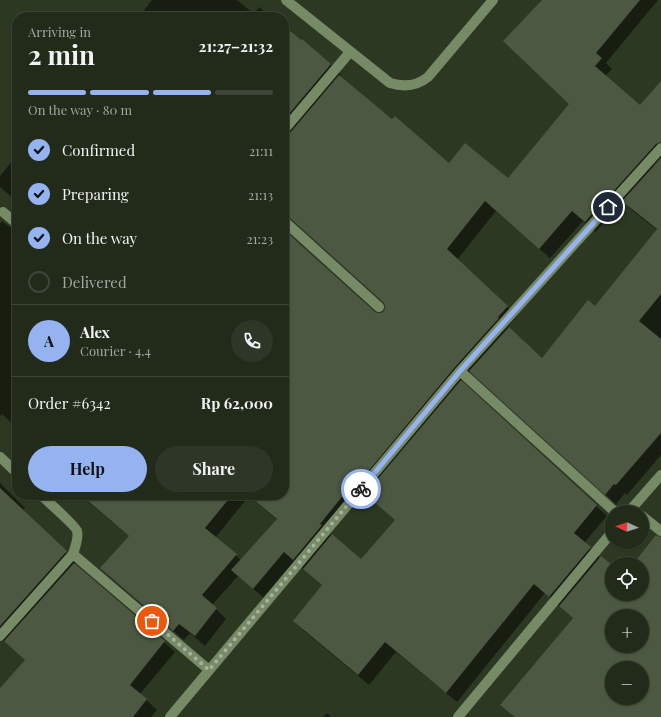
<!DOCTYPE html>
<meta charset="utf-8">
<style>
body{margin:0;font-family:"Playfair Display",serif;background:#2e3627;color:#f1f3f6;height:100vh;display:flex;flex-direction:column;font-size:15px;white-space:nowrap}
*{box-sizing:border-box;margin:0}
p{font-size:13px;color:#a2a7a2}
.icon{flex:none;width:22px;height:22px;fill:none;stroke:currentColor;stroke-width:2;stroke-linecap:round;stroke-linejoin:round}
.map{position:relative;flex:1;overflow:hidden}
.sheet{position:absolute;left:12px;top:12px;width:277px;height:488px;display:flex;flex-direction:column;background:#222a1a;border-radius:16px;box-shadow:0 1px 3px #0004,0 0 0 1px #3f4639}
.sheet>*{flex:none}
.needle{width:26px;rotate:274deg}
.controls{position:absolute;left:605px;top:505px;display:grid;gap:8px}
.controls a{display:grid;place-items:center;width:44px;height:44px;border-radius:50%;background:#222a1a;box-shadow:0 1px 3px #0004,0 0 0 1px #3f4639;font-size:20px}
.pin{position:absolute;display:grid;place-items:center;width:34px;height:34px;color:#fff;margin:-17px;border:2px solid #fff;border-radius:50%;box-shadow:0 1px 4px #0007}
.courier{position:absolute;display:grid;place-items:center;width:40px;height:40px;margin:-20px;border:3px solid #95b2f1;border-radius:50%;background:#fff;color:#222;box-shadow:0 1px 5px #0007}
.summary em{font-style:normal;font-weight:700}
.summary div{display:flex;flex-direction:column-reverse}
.summary{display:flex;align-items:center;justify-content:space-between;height:68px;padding:0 16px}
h1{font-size:26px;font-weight:700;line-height:30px}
.bar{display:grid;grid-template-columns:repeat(4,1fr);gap:6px 4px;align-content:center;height:48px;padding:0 16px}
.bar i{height:5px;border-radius:3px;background:#3f4639}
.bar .selected{background:#95b2f1}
.bar p{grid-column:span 4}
.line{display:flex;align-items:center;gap:10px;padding:0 16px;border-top:1px solid #3f4639}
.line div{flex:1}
.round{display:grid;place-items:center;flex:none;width:42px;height:42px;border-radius:21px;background:#2e3627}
ol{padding:0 16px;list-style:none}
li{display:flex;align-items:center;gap:12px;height:44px}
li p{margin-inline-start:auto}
li .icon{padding:4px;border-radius:50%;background:#95b2f1;color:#111;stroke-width:4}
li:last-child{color:#a2a7a2}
li i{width:22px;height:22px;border:2px solid #3f4639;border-radius:50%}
.action{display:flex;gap:8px;margin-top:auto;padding:8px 16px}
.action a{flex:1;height:46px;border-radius:24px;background:#95b2f1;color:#111;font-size:16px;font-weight:700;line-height:46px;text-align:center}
.action a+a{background:#2e3627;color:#f1f3f6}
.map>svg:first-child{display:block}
</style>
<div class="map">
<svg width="661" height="717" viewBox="0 0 661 717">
<rect width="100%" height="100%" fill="#2d3823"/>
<path fill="#0007" fill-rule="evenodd" d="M 152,0 L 237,0 L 254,14 L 259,7 L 271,17 L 146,17 L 142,13 Z
M 545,0 L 658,0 L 606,63 L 612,69 L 605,76 L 640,107 L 661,106 L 661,157 L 654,165 L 661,171 L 661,455 L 627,495 L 625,493 L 616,504 L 471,371 L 461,382 L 607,516 L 584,543 L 600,558 L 612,567 L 612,594 L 642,594 L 642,564 L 634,564 L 661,538 L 661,717 L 515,717 L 502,704 L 573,618 L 545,593 L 457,702 L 396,652 L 369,685 L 304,631 L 294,621 L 323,586 L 304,569 L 304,570 L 294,562 L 264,598 L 238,576 L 212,605 L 226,619 L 205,646 L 190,633 L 184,640 L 111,578 L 101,568 L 130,537 L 80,495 L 284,495 L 284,247 L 377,314 L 384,312 L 386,305 L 284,188 L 284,28 L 301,42 L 302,40 L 331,65 L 341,75 L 339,77 L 449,164 L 508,179 L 571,104 ZM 622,201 L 623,202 L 624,201 L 633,211 L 657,230 L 595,307 L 542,360 L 508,327 L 517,316 L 457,260 L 496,211 L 550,258 L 583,221 L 596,232 ZM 364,493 L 396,520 L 361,560 L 330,534 ZM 249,496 L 277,520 L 241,560 L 215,538 ZM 612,616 L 642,616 L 642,646 L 612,646 ZM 612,668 L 642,668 L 642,698 L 612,698 Z
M 17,155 L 17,202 L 0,187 L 0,176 Z
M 17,203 L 17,215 L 11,209 Z
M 2,221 L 15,231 L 17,231 L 17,428 L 2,414 L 0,416 L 0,224 Z
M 0,483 L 25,508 L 22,511 L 76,562 L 74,565 L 164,642 L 175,652 L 140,694 L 157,710 L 151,717 L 0,717 L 0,689 L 26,660 L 6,642 L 5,642 L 0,638 Z
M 327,713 L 331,717 L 323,717 Z"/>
<path fill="#4c5841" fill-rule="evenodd" d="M 542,0 L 640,0 L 596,53 L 602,58 L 595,66 L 640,105 L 661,81 L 661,142 L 656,144 L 612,193 L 611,192 L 585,222 L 572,211 L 539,249 L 485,201 L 447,249 L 508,306 L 498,317 L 499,318 L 455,367 L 356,486 L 353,483 L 320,524 L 322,525 L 293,560 L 284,552 L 253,589 L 231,570 L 277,519 L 248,495 L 284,495 L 284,230 L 375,312 L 378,313 L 381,313 L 384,311 L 385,308 L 385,305 L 383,302 L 288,216 L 284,215 L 284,136 L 289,134 L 339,75 L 392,119 L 395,116 L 449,163 L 465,143 L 508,178 L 569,104 L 503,41 Z
M 284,26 L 301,40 L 302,39 L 331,64 L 284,120 Z
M 661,158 L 661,294 L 639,321 L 661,339 L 661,433 L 616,485 L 614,484 L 605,495 L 469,371 L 509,327 L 542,358 L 588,300 L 595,306 L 657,229 L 622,201 Z
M 461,380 L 597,505 L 574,533 L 591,547 L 549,597 L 534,584 L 446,693 L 385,642 L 358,675 L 293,621 L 322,585 L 303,569 L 332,534 L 361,559 L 395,520 L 365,494 Z
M 0,488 L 67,551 L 0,626 Z
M 81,495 L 232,495 L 205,528 L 237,554 L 202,595 L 217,608 L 195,636 L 179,624 L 173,631 L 100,568 L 129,536 Z
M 656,535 L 661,537 L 661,717 L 515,717 L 500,705 L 573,618 L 559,606 L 601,556 L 612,565 L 612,594 L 642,594 L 642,564 L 633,564 ZM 612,616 L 642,616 L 642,646 L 612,646 ZM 612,668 L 642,668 L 642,698 L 612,698 Z
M 74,563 L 165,641 L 130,685 L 147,699 L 133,717 L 0,717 L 0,688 L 25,660 L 4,641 Z"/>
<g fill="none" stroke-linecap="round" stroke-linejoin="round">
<path stroke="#778a66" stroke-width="10" d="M 286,0 L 390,83 C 403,87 417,86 428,77 L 493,0
M 284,130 L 350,52
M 3,212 L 17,224
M 284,221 L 379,307
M 460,371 L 615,512
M 0,457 L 17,473
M 632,508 L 661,475
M 642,516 L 661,531
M 73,554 L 209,670
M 0,636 L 73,554 C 75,548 79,537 77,531 C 76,526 47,501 41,495
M 170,717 L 460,371 L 661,148
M 458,717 L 612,532"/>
</g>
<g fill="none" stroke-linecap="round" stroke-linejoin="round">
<path stroke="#a8b1a1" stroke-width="4" stroke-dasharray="0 7.2" d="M 152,621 L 209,670 L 361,489"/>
<path stroke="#95b2f1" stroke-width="5" d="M 361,489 L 460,371 L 608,207"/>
</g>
</svg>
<div class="controls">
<a><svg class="needle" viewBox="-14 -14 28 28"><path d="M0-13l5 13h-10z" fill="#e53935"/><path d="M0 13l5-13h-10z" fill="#a2a7a2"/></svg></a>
<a><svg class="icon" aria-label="locate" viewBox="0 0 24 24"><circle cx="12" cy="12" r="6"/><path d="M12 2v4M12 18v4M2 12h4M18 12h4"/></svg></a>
<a>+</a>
<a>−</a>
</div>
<div class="pin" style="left:152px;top:621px;background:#ea580c"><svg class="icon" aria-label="bag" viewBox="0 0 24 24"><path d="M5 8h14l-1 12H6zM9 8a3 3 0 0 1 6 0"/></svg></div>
<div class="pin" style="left:608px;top:207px;background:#1f2937"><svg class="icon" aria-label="home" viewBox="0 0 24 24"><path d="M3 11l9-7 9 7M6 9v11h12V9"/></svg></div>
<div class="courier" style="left:361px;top:489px"><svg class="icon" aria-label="bike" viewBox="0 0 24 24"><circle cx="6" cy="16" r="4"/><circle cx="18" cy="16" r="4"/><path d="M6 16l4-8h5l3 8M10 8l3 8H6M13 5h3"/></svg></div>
<section class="sheet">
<div class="summary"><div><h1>2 min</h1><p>Arriving in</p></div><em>21:27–21:32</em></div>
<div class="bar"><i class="selected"></i><i class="selected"></i><i class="selected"></i><i></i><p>On the way · 80 m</p></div>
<ol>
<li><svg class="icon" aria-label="check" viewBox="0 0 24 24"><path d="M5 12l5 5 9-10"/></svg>Confirmed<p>21:11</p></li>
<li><svg class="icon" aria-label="check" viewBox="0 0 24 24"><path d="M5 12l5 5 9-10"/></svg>Preparing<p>21:13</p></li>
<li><svg class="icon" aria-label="check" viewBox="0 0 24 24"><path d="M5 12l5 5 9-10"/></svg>On the way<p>21:23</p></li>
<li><i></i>Delivered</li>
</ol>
<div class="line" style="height:72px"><b class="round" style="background:#95b2f1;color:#111">A</b><div><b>Alex</b><p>Courier · 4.4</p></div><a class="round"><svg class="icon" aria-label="phone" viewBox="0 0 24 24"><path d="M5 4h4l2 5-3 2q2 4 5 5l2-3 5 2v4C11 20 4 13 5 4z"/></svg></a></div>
<div class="line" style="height:52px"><div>Order #6342</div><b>Rp 62,000</b></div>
<div class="action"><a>Help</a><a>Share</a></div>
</section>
</div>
